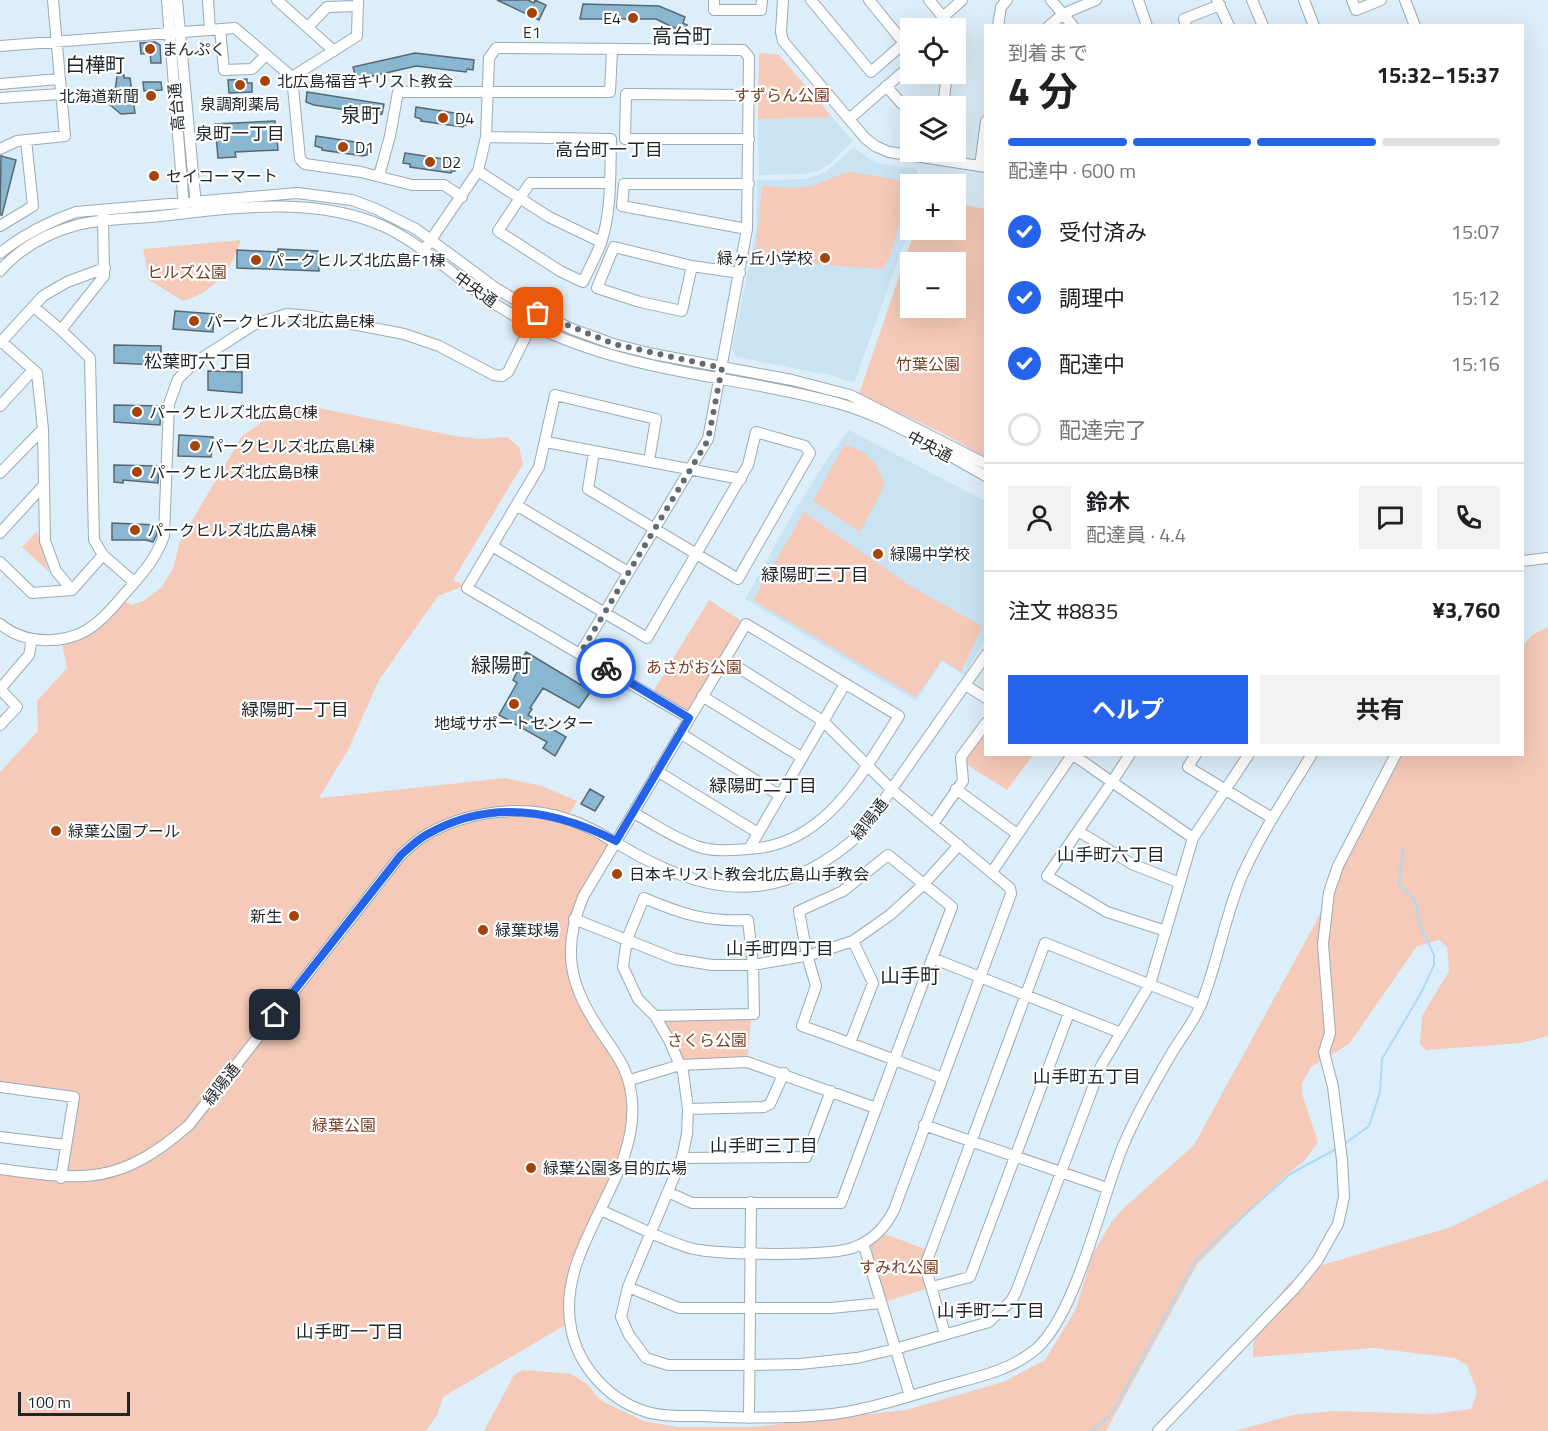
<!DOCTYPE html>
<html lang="ja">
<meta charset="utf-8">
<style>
body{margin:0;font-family:"Titillium Web","Noto Sans JP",sans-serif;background:#f2f2f2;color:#202124;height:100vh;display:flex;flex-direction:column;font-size:22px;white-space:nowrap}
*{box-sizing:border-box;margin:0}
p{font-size:20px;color:#757577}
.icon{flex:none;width:33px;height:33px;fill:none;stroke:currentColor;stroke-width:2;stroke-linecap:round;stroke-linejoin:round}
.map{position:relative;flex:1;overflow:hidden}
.sheet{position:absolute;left:984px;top:24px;width:540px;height:732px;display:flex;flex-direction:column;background:#fff;border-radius:0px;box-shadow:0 6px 24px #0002}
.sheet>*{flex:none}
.tools{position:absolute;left:900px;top:18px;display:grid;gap:12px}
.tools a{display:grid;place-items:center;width:66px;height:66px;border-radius:0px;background:#fff;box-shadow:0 6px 24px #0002;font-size:30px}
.scale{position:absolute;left:18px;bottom:15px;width:112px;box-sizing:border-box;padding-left:6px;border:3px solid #1f2529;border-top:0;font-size:16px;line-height:21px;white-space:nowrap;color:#1f2529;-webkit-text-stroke:4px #fff;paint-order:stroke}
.pin{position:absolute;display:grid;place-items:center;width:51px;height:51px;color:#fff;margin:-26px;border-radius:12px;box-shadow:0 3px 9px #0006}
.courier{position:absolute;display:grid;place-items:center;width:60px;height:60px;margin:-30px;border:4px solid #2563eb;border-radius:50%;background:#fff;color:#222;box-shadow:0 2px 8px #0007}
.overview em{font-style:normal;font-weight:700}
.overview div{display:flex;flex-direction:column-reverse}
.overview{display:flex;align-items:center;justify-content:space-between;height:102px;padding:0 24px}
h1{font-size:39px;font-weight:700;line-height:45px}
.bar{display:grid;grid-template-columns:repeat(4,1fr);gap:9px 6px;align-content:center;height:72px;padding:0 24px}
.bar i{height:8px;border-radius:4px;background:#e0e0e0}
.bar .on{background:#2563eb}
.bar p{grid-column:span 4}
.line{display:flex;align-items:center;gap:15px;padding:0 24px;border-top:2px solid #e0e0e0}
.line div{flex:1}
.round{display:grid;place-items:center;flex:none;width:63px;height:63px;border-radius:0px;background:#f2f2f2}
ol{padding:0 24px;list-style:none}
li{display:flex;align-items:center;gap:18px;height:66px}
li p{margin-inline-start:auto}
li .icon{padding:6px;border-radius:50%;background:#2563eb;color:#fff;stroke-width:4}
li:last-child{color:#757577}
li i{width:33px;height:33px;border:3px solid #e0e0e0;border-radius:50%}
.button{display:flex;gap:12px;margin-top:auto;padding:12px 24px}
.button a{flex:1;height:69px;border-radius:0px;background:#2563eb;color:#fff;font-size:24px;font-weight:700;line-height:69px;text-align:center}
.button a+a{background:#f2f2f2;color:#202124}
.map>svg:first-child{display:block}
</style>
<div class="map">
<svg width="1548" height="1431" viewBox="0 0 1548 1431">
<rect width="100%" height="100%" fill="#dceef9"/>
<path fill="#cae3f3" d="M 832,117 L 853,141 L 830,164 L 818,171 L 804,174 L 759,175 L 758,119 Z
M 854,147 L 869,159 L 881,164 L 915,169 L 918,172 L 915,184 L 910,184 L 910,212 L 905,241 L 854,383 L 830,375 L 736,357 L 732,349 L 756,231 L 757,180 L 805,179 L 826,172 Z
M 849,430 L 985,501 L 985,640 L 964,675 L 942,661 L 916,701 L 745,599 L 796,508 L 828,458 Z"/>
<path fill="#f5cab8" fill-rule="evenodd" d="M 759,53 L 779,55 L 832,117 L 758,119 Z
M 852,172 L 911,182 L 890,257 L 882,269 L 755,260 L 762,186 C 778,187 795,189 811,186 C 826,182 837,173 852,172 Z
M 956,203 L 985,209 L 985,457 L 942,433 L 859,394 L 915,230 L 956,230 ZM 910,262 L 956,262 L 956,308 L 910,308 Z
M 241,240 C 232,269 213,293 183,301 L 149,280 L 143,249 Z
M 304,405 L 455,436 L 480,439 L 507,437 L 519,447 L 523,464 L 453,580 L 464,586 L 438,596 L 379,680 L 348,750 L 320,796 L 321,798 L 505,778 L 542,786 L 577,801 L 567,818 L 616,841 L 574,919 L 572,976 L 630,1080 L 631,1135 L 576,1265 L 567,1324 L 443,1397 L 437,1415 L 426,1431 L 0,1431 L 0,1169 L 61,1178 L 67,1164 L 76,1095 L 0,1082 L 0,772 L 38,731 L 37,701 L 67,668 L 61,639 L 72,636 L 119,599 L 132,605 L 143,601 L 161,588 L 173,569 L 180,541 L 242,436 L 278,411 Z
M 844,445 C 868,450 877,463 885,485 L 860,532 L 813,501 Z
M 804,512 L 912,587 L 982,626 L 961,672 L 942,660 L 916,697 L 753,600 Z
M 37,531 L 49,572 L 22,547 Z
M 709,600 L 746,624 L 689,718 L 651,695 Z
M 1548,627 L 1548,1036 L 1521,1043 L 1426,1050 L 1420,1044 L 1422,1016 L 1449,971 L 1447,947 L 1439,940 L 1417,946 L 1349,1044 L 1311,1067 L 1302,1083 L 1302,1094 L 1318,1142 L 1304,1161 L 1285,1176 L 1198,1263 L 1106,1431 L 484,1431 L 514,1375 L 523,1370 L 571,1374 L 587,1384 L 600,1400 L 643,1421 L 678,1427 L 754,1427 L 906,1410 L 1003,1382 L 1045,1360 L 1076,1309 L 1092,1255 L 1112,1221 L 1125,1207 L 1194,1145 L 1317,920 L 1397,755 L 1522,754 L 1523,645 L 1532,635 Z
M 985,723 L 986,754 L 1033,755 L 1007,790 L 961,761 Z
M 754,1014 L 751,1020 L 747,1062 L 680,1065 L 659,1016 Z
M 1548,1179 L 1548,1431 L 1235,1431 L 1293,1415 L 1332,1411 L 1433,1414 L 1471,1409 L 1477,1392 L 1467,1365 L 1455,1358 L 1374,1348 L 1253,1357 L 1253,1344 L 1272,1305 L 1288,1284 L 1312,1268 L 1451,1227 Z
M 885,1234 L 930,1251 L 925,1266 L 932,1287 L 881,1303 L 863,1243 Z"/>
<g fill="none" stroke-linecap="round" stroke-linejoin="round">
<path stroke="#acdaf7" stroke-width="2" d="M 1343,1145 L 1369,1126 L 1380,1092 L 1382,1059 L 1421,993 L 1434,965 L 1434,955 L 1420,925 L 1415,900 L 1399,884 L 1403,848
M 1092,1431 L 1111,1415 L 1197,1258 L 1290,1174 L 1338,1148"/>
</g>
<path fill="#89b7d2" stroke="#586872" stroke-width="1.5" d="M 497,0 L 528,0 L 534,3 L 535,0 L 546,5 L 539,20 Z
M 583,4 L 659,6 L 685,17 L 683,23 L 687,25 L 683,32 L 656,19 L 580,19 Z
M 155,42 L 160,45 L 161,63 L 151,63 L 150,53 L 141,54 L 140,43 Z
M 415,53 L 474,60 L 473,70 L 467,69 L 466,72 L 416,66 L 364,78 L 364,76 L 356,78 L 353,67 Z
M 124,75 L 124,78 L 130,78 L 135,113 L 121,114 L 103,99 L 103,91 L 115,91 L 117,76 Z
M 247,79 L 247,83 L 252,83 L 252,92 L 229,93 L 228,80 Z
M 143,82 L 161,82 L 162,90 L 144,91 Z
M 307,92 L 384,104 L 382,114 L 379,115 L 314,105 L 306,102 Z
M 416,107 L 468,115 L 466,125 L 464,125 L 463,127 L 421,121 L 421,119 L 415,117 Z
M 275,121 L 278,150 L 235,152 L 236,157 L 218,158 L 215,124 Z
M 316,136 L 368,144 L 367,155 L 363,156 L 322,150 L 322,148 L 315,146 Z
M 405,153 L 457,161 L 455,171 L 452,171 L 451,173 L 410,167 L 410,164 L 403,163 Z
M 1,156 L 16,160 L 2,215 L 0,215 Z
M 278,249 L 318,251 L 319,271 L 237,268 L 237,250 L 278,252 Z
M 175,311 L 214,314 L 213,332 L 173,329 Z
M 114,345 L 161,346 L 161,365 L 114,363 Z
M 208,371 L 242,372 L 242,393 L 208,390 Z
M 114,405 L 161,406 L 160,425 L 114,422 Z
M 179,435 L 213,437 L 211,457 L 178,456 Z
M 114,465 L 159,466 L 158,483 L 123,480 L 123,483 L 114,482 Z
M 112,523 L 157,525 L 157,534 L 153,542 L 146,540 L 112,540 Z
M 526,652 L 591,691 L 579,708 L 543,688 L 530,708 L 532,709 L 528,715 L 566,737 L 555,756 L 543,748 L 547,742 L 499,715 L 517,683 L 513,680 L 517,672 L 515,671 Z
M 590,789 L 604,797 L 595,811 L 581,804 Z"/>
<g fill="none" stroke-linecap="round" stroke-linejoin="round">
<g stroke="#9aabb5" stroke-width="12">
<path id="minor" d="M 167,0 L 184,207
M 177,0 L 196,206
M 208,0 L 210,30
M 277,0 L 334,51
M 714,0 L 714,10 L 761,10 L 762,0
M 783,0 L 781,32 L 783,41 L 865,138 L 875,146 L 889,152 L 986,167
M 811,0 L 871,72 L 904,43 L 869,0
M 929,0 L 943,17 L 962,0
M 1051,0 L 1073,26
M 1138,0 L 1147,26
M 1217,0 L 1229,26
M 1252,0 L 1263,26
M 1304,0 L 1314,26
M 1352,0 L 1356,10 L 1381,0
M 1405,0 L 1415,26
M 998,26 L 1001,7 L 1007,0
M 1049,26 L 1063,14 L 1096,0
M 1186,26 L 1184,19 L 1220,5
M 308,27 L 327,7 L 357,6
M 953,28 L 954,28
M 220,29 L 224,70 L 252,69 L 266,55
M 0,46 L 235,28 L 292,77 L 300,159 L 305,164 L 361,172 L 412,185 L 444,185 L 462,197
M 292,77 L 357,36 L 358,0
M 0,84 L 59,79
M 886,86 L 902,104 L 916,106
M 0,98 L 61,94
M 943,106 L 947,74
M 849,119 L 910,66
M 486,137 L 611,139 C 610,173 612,210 601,243 C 596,256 589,269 583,282 L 560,271 L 498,231 L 530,183 L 609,183
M 749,139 L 625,139 L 626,94 L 749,95
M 0,149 L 17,141 L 65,136 L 53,0
M 980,166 L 986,121
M 478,171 L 549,217 L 601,242
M 379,176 L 390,136 L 398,92 L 610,92 L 612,50
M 103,215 L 104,276 L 61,330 L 90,358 L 94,540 L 103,555 L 134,582
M 0,226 L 33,206 L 26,140
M 747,229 L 622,206 L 624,184 L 749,184
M 424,250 L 478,171 L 486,137 L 489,58 L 496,48 L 743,50 L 749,57 L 747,229 L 708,439 L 581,652
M 0,253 C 24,234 48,222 76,212 L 297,193 L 352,200 L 376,209 L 416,229 L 497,289 L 538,313 L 572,329 L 613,344 L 653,354 L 792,380 L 850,395 L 986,464
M 692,266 L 682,311 L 640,302 L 597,288 L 614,247 L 692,266 L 740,273
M 0,271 C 20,248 48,233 77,225 C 100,219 127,219 151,217 C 227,209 310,194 383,226 C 420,243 450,272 483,296 C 513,317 548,334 583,346 C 665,375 754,380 837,403 C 890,417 938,450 986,476
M 34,307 L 61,330
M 2,342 L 37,373 L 43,429 L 45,541 L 56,571 L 72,590
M 0,343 L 43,296 L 67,282 L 105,268
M 0,406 L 33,370
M 546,442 L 741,479
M 649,461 L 656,419 L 555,395 L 539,467 L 467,588 L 689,718
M 0,473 L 43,429
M 516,505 L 628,572
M 0,533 L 42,487
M 492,546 L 647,638 L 748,465 L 756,432 L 805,446 L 810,453 L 738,579 C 688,549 638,519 588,489 L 594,452
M 1522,561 L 1548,558
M 0,562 L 32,593 L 72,590 L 103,555
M 0,624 C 28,647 73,645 99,621 C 110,612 119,600 128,590 C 143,573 156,558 164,536 L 169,404 L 178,379 L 194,363 L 255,324 L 287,314 L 311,316 L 404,334 L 439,346 L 494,375 L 502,376 L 508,372 L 534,320
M 965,685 L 986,698
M 0,689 L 29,655 L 32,639
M 0,689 L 17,707 L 0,725
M 702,696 L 801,757
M 680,733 L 779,795
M 1072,754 L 1112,782 L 1130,754
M 1196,754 L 1188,767 L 1272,818
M 657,771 L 758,833
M 956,789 L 1017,834
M 634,813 C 655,825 676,839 699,847 C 715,852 731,850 748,849 C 825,846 862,773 899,716 L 746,624 L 583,897 C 564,944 567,978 594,1021 C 612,1051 629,1064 632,1101 C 639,1181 555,1247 571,1328 C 578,1366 608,1399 644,1411 C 661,1417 684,1416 702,1416 C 745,1418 790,1419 833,1414 C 871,1409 909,1396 945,1386 C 977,1377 1010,1371 1036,1349 C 1077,1313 1101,1199 1123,1146 C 1137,1113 1155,1082 1173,1051 C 1183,1035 1196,1019 1202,1002 C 1218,961 1225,916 1242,876 C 1261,833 1288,794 1312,754
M 933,824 L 963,781 L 961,757 L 986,723
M 1078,831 L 1132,864 L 1180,883
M 749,849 L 845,684
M 992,872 L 1072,755
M 574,919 L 675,959 L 712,965 L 753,965 L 810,955 L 853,941 L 890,915 L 924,884 L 959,845
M 1166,931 L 1107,912 L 1047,876 L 1112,782 L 1193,838
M 932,958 L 1121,1033
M 655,1016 L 754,1014 L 753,965 L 748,920 C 707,922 681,914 644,898 L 627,939 L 623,967 L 638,999 L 655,1016 L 669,1040 L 683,1072 L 688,1109 L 687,1134 L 682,1158 L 628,1287 L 621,1317 L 629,1335 L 646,1358 L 668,1365 L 750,1365 L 800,1364 L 857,1358 L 895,1349 L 989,1322 L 1011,1301 L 1016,1292 L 1101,1066 L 1150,984 L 1193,838 L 1249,754
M 850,1043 L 873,983 L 853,941
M 630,1080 L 680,1065 L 747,1062 L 876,1108
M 0,1087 L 74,1097 L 61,1178
M 688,1109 L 764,1107 L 770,1104 L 784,1073
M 924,1125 L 1107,1188
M 0,1137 L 66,1145
M 682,1158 L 806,1157 L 831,1091
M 0,1169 C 86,1181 120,1185 189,1125 L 401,855 C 409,848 417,840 426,835 C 466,811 523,804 567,819 C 595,828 618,845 643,858 C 726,902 790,897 860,834 L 986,655
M 668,1192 L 692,1203 L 841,1203 C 878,1104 914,1005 952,907 L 888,855 L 843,891 L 799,911 L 807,955 L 816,986 L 802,1026 C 849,1042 895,1060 942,1078
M 600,1210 C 629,1222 659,1239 690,1248 C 715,1255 832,1257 855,1247 C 873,1240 885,1228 894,1210 L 1011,894 L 1010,888 L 892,790 L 823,721 L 725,659
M 863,1243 L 910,1396
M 628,1287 L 679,1308 L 831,1308 L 881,1303
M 932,1287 L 970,1277 L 1069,1013
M 945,1334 L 925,1266 L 1045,943 L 1201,1005
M 749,1418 L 751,1202
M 1158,1431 L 1295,1288 L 1317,1261 L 1338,1224 L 1344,1197 L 1342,1160 L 1333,1087 L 1324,1052 L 1330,1033 L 1323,944 L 1329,892 L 1338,866 L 1396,754"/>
</g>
<use href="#minor" stroke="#fff" stroke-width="10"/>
</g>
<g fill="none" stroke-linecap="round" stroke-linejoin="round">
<path stroke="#616b72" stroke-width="6" stroke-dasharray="0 10.8" d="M 538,313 L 614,344 L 722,368 L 708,440 L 581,652 L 606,668"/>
<path stroke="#2563eb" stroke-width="8" d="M 275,1015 L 401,855 C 409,848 417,840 426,835 C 489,798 554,809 616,841 L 689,718 L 606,668"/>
</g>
<g fill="#a64307" stroke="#fff" stroke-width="2">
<circle cx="532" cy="13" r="6"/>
<circle cx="633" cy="18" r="6"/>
<circle cx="150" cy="49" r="6"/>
<circle cx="265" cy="81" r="6"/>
<circle cx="240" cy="85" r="6"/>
<circle cx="151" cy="96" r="6"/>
<circle cx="443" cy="118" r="6"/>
<circle cx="343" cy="147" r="6"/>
<circle cx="430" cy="162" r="6"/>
<circle cx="154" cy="176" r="6"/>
<circle cx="825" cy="258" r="6"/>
<circle cx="256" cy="260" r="6"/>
<circle cx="194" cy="321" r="6"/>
<circle cx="137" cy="412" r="6"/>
<circle cx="195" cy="446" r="6"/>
<circle cx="137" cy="472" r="6"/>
<circle cx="135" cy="530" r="6"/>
<circle cx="878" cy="554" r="6"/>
<circle cx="514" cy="704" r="6"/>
<circle cx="56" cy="831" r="6"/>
<circle cx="617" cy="874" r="6"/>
<circle cx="294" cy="916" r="6"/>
<circle cx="483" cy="930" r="6"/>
<circle cx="531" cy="1168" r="6"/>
</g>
<g text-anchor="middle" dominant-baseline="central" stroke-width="4.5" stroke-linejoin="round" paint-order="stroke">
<g font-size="16" fill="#1f2529" stroke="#fff" text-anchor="start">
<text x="621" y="18" text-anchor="end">E4</text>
<text x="532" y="32" text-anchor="middle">E1</text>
<text x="162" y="49">まんぷく</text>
<text x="277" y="81">北広島福音キリスト教会</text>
<text x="139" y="96" text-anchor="end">北海道新聞</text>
<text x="240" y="104" text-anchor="middle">泉調剤薬局</text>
<text x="455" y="118">D4</text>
<text x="355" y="147">D1</text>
<text x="442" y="162">D2</text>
<text x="166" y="176">セイコーマート</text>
<text x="813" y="258" text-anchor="end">緑ヶ丘小学校</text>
<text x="268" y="260">パークヒルズ北広島F1棟</text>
<text x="206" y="321">パークヒルズ北広島E棟</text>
<text x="149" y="412">パークヒルズ北広島C棟</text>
<text x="207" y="446">パークヒルズ北広島L棟</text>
<text x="149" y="472">パークヒルズ北広島B棟</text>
<text x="147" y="530">パークヒルズ北広島A棟</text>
<text x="890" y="554">緑陽中学校</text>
<text x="514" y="723" text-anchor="middle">地域サポートセンター</text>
<text x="68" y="831">緑葉公園プール</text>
<text x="629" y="874">日本キリスト教会北広島山手教会</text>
<text x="282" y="916" text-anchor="end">新生</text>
<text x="495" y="930">緑葉球場</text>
<text x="543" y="1168">緑葉公園多目的広場</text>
</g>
<g font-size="16" fill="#7a3e22" stroke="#fff">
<text x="782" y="95">すずらん公園</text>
<text x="187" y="272">ヒルズ公園</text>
<text x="928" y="364">竹葉公園</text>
<text x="694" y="667">あさがお公園</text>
<text x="707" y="1040">さくら公園</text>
<text x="344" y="1125">緑葉公園</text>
<text x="899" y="1267">すみれ公園</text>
</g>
<g font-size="16" fill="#1f2529" stroke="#fff">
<text transform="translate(176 107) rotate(-95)">高台通</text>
<text transform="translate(476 289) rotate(36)">中央通</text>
<text transform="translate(930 446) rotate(28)">中央通</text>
<text transform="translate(869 819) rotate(-52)">緑陽通</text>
<text transform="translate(221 1084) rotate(-52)">緑陽通</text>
</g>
<g font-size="18" fill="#1f2529" stroke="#fff">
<text x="240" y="133">泉町一丁目</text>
<text x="609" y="149">高台町一丁目</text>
<text x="198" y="361">松葉町六丁目</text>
<text x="815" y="574">緑陽町三丁目</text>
<text x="295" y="709">緑陽町一丁目</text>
<text x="763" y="785">緑陽町二丁目</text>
<text x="1111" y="854">山手町六丁目</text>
<text x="780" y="948">山手町四丁目</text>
<text x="1087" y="1076">山手町五丁目</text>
<text x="764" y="1145">山手町三丁目</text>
<text x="991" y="1310">山手町二丁目</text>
<text x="350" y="1331">山手町一丁目</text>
</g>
<g font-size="20" fill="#1f2529" stroke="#fff">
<text x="682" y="35">高台町</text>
<text x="95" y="64">白樺町</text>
<text x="361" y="114">泉町</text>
<text x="501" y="664">緑陽町</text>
<text x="910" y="975">山手町</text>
</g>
</g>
</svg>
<div class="tools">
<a><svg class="icon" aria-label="locate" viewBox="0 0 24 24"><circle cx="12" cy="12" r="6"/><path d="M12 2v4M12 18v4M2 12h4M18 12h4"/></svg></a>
<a><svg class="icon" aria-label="layers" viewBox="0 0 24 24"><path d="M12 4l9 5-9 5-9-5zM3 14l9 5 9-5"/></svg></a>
<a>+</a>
<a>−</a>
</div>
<div class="scale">100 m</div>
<div class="pin" style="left:538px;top:313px;background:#ea580c"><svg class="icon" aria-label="bag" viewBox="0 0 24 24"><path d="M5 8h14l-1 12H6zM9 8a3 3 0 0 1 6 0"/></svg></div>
<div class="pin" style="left:275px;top:1015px;background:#1f2937"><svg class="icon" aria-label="home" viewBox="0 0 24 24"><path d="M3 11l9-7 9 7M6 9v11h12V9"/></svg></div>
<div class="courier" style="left:606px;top:668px"><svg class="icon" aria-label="bike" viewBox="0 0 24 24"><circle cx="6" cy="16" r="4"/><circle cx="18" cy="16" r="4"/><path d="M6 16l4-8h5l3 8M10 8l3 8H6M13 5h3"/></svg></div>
<section class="sheet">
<div class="overview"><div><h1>4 分</h1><p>到着まで</p></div><em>15:32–15:37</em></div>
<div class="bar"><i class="on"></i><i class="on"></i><i class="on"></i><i></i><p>配達中 · 600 m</p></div>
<ol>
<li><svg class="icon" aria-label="check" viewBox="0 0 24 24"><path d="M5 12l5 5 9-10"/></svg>受付済み<p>15:07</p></li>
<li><svg class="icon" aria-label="check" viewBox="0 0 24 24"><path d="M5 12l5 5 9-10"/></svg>調理中<p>15:12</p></li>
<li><svg class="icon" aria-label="check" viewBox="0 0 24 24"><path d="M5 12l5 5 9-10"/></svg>配達中<p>15:16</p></li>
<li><i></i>配達完了</li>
</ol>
<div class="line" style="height:108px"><a class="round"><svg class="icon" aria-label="person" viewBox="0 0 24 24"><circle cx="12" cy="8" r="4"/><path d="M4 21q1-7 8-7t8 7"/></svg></a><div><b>鈴木</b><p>配達員 · 4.4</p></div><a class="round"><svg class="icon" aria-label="chat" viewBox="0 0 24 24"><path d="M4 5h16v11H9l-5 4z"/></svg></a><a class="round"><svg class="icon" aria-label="phone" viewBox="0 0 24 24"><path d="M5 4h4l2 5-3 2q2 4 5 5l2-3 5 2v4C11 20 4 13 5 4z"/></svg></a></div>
<div class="line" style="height:78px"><div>注文 #8835</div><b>¥3,760</b></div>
<div class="button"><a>ヘルプ</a><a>共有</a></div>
</section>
</div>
